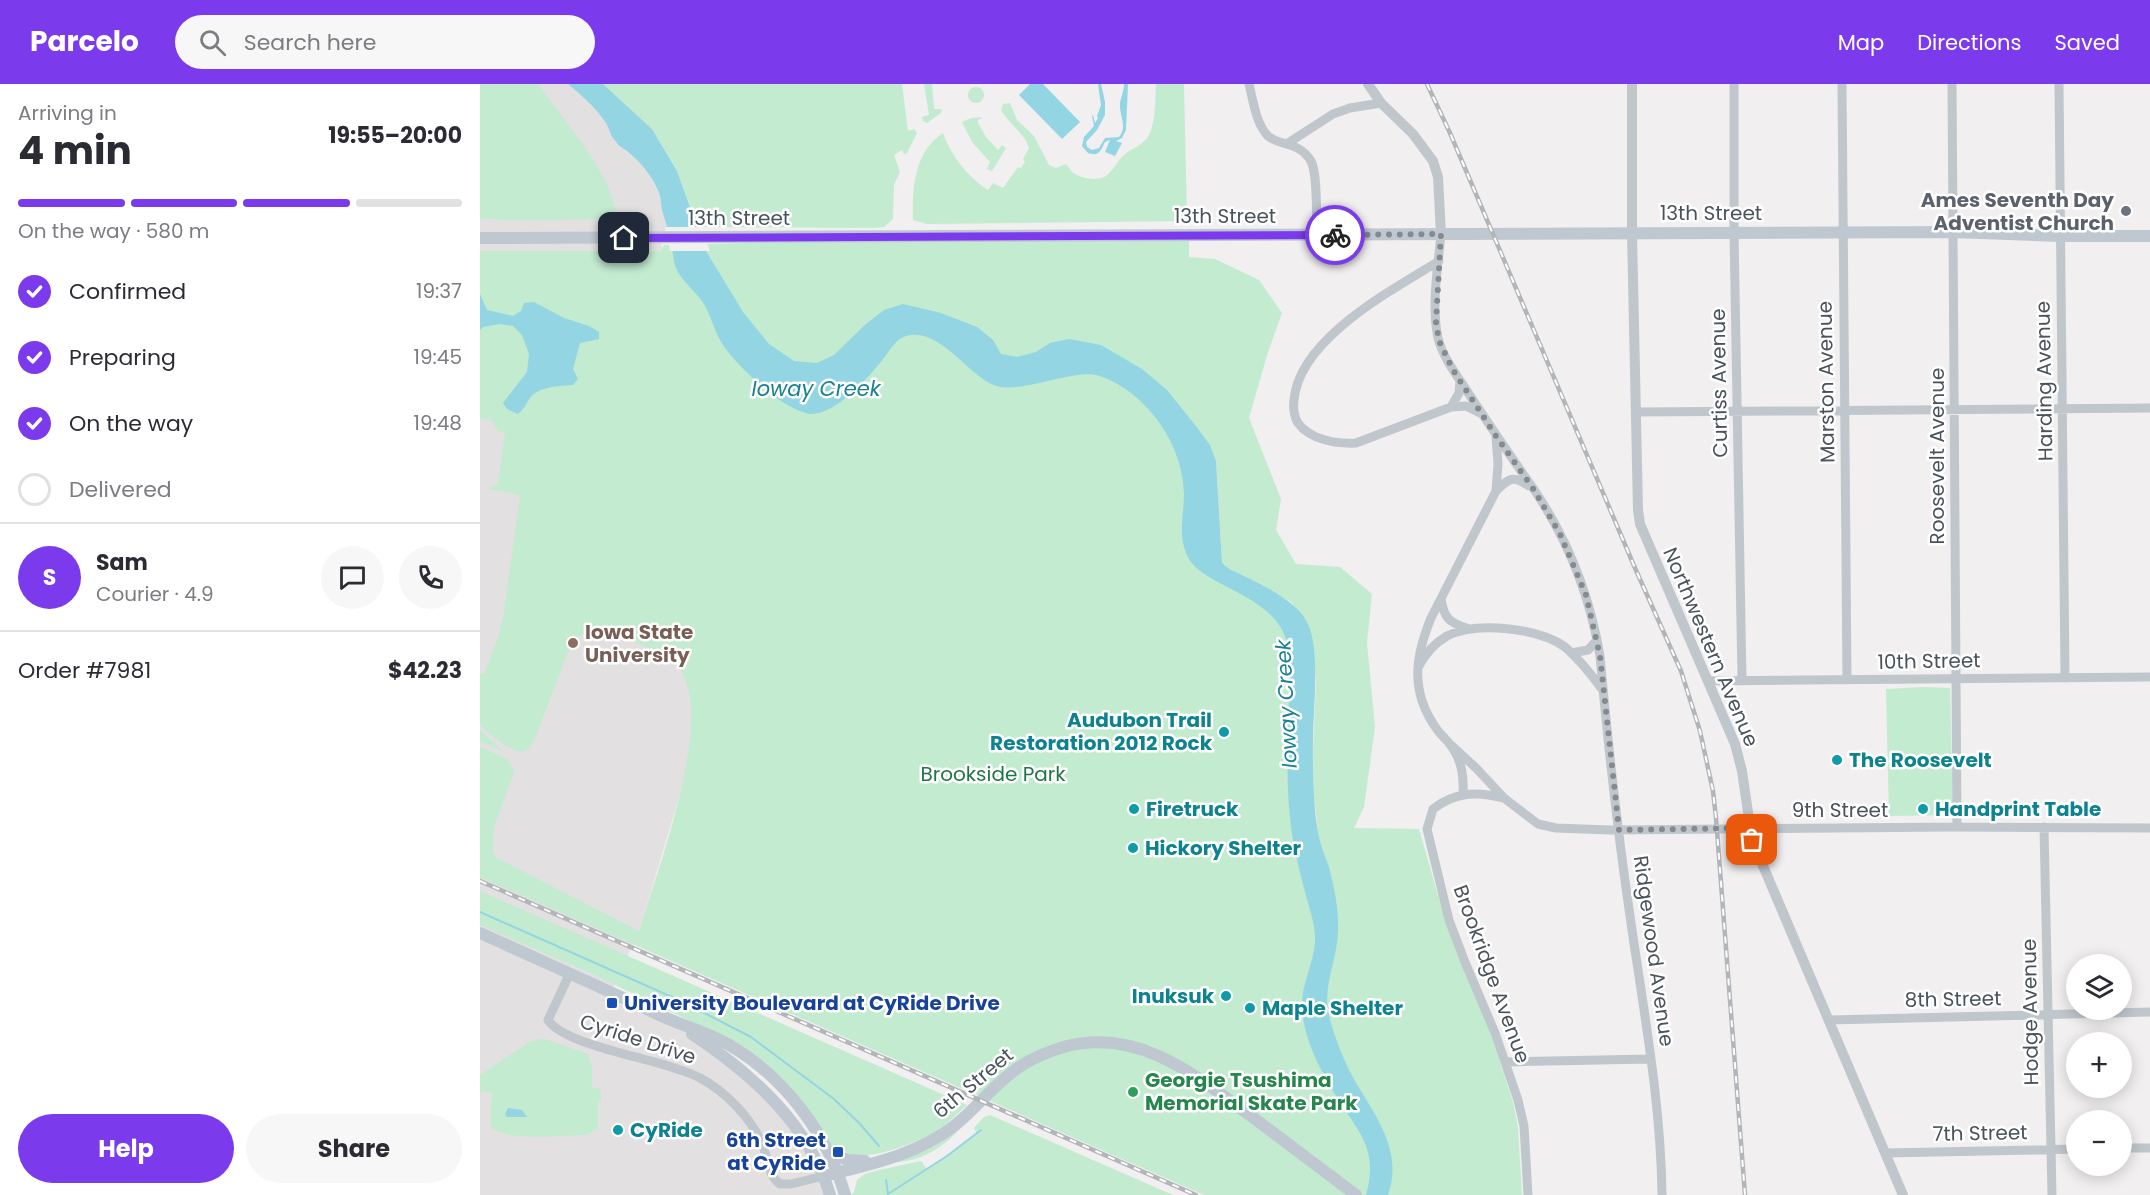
<!DOCTYPE html>
<meta charset="utf-8">
<style>
body{margin:0;font-family:Poppins,sans-serif;background:#f7f7f7;color:#2b2b33;height:100vh;display:flex;flex-direction:column;font-size:22px;white-space:nowrap}
*{box-sizing:border-box;margin:0}
p{font-size:20px;color:#7c7c81}
.icon{flex:none;width:33px;height:33px;fill:none;stroke:currentColor;stroke-width:2;stroke-linecap:round;stroke-linejoin:round}
.map{position:relative;flex:1;overflow:hidden}
.sheet{display:flex;flex-direction:column;background:#fff;width:480px}
.sheet>*{flex:none}
.fabs{position:absolute;left:1586px;top:870px;display:grid;gap:12px}
.fabs a{display:grid;place-items:center;width:66px;height:66px;border-radius:50%;background:#fff;box-shadow:0 3px 15px #0003;font-size:30px}
.pin{position:absolute;display:grid;place-items:center;width:51px;height:51px;color:#fff;margin:-26px;border-radius:12px;box-shadow:0 3px 9px #0006}
.courier{position:absolute;display:grid;place-items:center;width:60px;height:60px;margin:-30px;border:4px solid #7c3aed;border-radius:50%;background:#fff;color:#222;box-shadow:0 2px 8px #0007}
.head em{font-style:normal;font-weight:700}
.head div{display:flex;flex-direction:column-reverse}
.head{display:flex;align-items:center;justify-content:space-between;height:102px;padding:0 18px}
h1{font-size:39px;font-weight:700;line-height:45px}
.bar{display:grid;grid-template-columns:repeat(4,1fr);gap:9px 6px;align-content:center;height:72px;padding:0 18px}
.bar i{height:8px;border-radius:4px;background:#e1e1e2}
.bar .selected{background:#7c3aed}
.bar p{grid-column:span 4}
.line{display:flex;align-items:center;gap:15px;padding:0 18px;border-top:2px solid #e1e1e2}
.line div{flex:1}
.round{display:grid;place-items:center;flex:none;width:63px;height:63px;border-radius:32px;background:#f7f7f7}
ol{padding:0 18px;list-style:none}
li{display:flex;align-items:center;gap:18px;height:66px}
li p{margin-inline-start:auto}
li .icon{padding:6px;border-radius:50%;background:#7c3aed;color:#fff;stroke-width:4}
li:last-child{color:#7c7c81}
li i{width:33px;height:33px;border:3px solid #e1e1e2;border-radius:50%}
.cta{display:flex;gap:12px;margin-top:auto;padding:12px 18px}
.cta a{flex:1;height:69px;border-radius:36px;background:#7c3aed;color:#fff;font-size:24px;font-weight:700;line-height:69px;text-align:center}
.cta a+a{background:#f7f7f7;color:#2b2b33}
header{display:flex;align-items:center;gap:36px;box-sizing:border-box;height:84px;padding:0 30px;background:#7c3aed;color:#fff}
header strong{font-size:28px}
nav{display:flex;gap:33px;margin-inline-start:auto;font-size:21px}
.search{width:420px;height:54px;background:#f7f7f7;display:flex;align-items:center;gap:15px;box-sizing:border-box;padding:0 21px;border-radius:33px;color:#7c7c81;font-size:22px}
main{display:flex;flex:1;min-height:0}
.map>svg:first-child{display:block}
</style>
<header>
<strong>Parcelo</strong>
<div class="search"><svg class="icon" aria-label="search" viewBox="0 0 24 24"><circle cx="10" cy="10" r="6"/><path d="M15 15l6 6"/></svg>Search here</div>
<nav><a>Map</a><a>Directions</a><a>Saved</a></nav>
</header>
<main>
<section class="sheet">
<div class="head"><div><h1>4 min</h1><p>Arriving in</p></div><em>19:55–20:00</em></div>
<div class="bar"><i class="selected"></i><i class="selected"></i><i class="selected"></i><i></i><p>On the way · 580 m</p></div>
<ol>
<li><svg class="icon" aria-label="check" viewBox="0 0 24 24"><path d="M5 12l5 5 9-10"/></svg>Confirmed<p>19:37</p></li>
<li><svg class="icon" aria-label="check" viewBox="0 0 24 24"><path d="M5 12l5 5 9-10"/></svg>Preparing<p>19:45</p></li>
<li><svg class="icon" aria-label="check" viewBox="0 0 24 24"><path d="M5 12l5 5 9-10"/></svg>On the way<p>19:48</p></li>
<li><i></i>Delivered</li>
</ol>
<div class="line" style="height:108px"><b class="round" style="background:#7c3aed;color:#fff">S</b><div><b>Sam</b><p>Courier · 4.9</p></div><a class="round"><svg class="icon" aria-label="chat" viewBox="0 0 24 24"><path d="M4 5h16v11H9l-5 4z"/></svg></a><a class="round"><svg class="icon" aria-label="phone" viewBox="0 0 24 24"><path d="M5 4h4l2 5-3 2q2 4 5 5l2-3 5 2v4C11 20 4 13 5 4z"/></svg></a></div>
<div class="line" style="height:78px"><div>Order #7981</div><b>$42.23</b></div>
<div class="cta"><a>Help</a><a>Share</a></div>
</section>
<div class="map">
<svg width="1670" height="1111" viewBox="0 0 1670 1111">
<rect width="100%" height="100%" fill="#f1efef"/>
<path fill="#e2e0e1" d="M 0,0 L 88,0 L 109,18 L 126,37 L 135,58 L 164,82 L 179,109 L 188,143 L 181,154 L 182,167 L 218,581 L 208,680 L 197,720 L 159,847 L 131,908 L 196,939 L 309,1034 L 350,1111 L 0,1111 Z"/>
<path fill="#c2ebd0" fill-rule="evenodd" d="M 0,0 L 58,0 L 109,69 L 127,100 L 139,135 L 32,136 L 0,134 Z
M 123,0 L 422,0 L 428,47 L 434,45 L 437,49 L 427,69 L 424,70 L 422,66 L 414,71 L 420,88 L 414,101 L 413,135 L 404,143 L 391,144 L 218,143 L 197,87 L 172,45 Z
M 444,0 L 452,0 L 454,25 L 462,25 L 461,29 L 447,39 L 443,37 L 442,33 L 449,31 Z
M 676,0 L 704,0 L 707,137 L 447,140 L 433,136 C 432,105 434,68 463,49 C 471,72 488,93 508,106 L 513,99 L 523,104 L 538,83 L 541,84 L 545,78 L 543,75 L 549,64 C 547,52 528,39 521,26 L 523,20 L 530,19 L 537,36 L 554,52 L 569,81 L 576,84 L 586,80 C 589,83 591,88 595,90 C 603,95 618,97 626,92 C 634,86 637,77 644,71 C 652,64 664,61 669,51 C 676,36 675,16 676,0 Z
M488 11a8 8 0 1 1 16 0a8 8 0 1 1-16 0Z
M 503,33 L 497,37 L 506,53 L 518,66 L 522,61 L 526,64 L 512,87 L 507,85 L 510,78 L 492,58 L 482,38 L 491,34 Z
M 434,155 L 709,156 L 709,173 L 735,175 L 779,196 L 802,229 L 788,268 L 769,334 L 801,415 L 796,446 L 816,480 L 860,483 L 892,510 L 887,559 L 895,643 L 884,723 L 874,744 L 939,745 L 965,836 L 1011,951 L 1033,1018 L 1038,1043 L 1042,1111 L 724,1111 L 0,793 L 0,663 L 28,675 L 34,688 L 14,743 L 13,769 L 17,774 L 159,847 C 176,790 233,641 202,589 C 189,568 162,561 140,553 C 121,547 104,542 91,560 L 54,657 C 51,661 49,666 45,667 C 33,671 9,649 0,641 L 0,589 L 4,590 L 19,551 L 23,534 L 40,411 L 10,405 L 12,401 L 18,401 L 25,349 L 18,347 L 12,337 L 0,334 L 0,167 L 181,167 L 184,161 ZM 719,346 L 729,361 L 736,377 L 742,477 L 748,485 L 764,492 L 811,518 L 828,540 L 836,596 L 833,666 L 834,714 L 838,745 L 821,661 L 815,535 L 725,476 Z
M 1443,603 L 1470,604 L 1473,731 L 1409,732 L 1406,605 Z
M 0,646 L 23,667 L 0,658 Z
M 0,807 L 487,1021 C 476,1031 464,1043 451,1050 C 430,1062 389,1075 366,1072 L 367,1068 L 361,1065 L 359,1068 L 353,1063 L 258,960 L 108,888 L 0,841 Z
M 60,955 L 65,955 L 108,970 L 112,983 L 112,1004 L 121,1005 L 121,1017 L 118,1018 L 118,1044 L 107,1051 C 85,1051 24,1058 10,1042 L 12,1009 L 1,1007 L 0,1017 L 0,991 L 48,959 Z
M 510,1031 L 693,1111 L 371,1111 L 374,1108 L 377,1096 L 385,1090 L 395,1087 L 441,1077 L 447,1085 L 497,1050 L 494,1044 L 504,1033 Z
M 476,1047 L 477,1048 C 462,1064 439,1078 416,1078 L 453,1063 Z"/>
<path fill="#93d5e3" d="M 88,0 L 123,0 L 172,45 L 197,87 L 226,167 L 263,228 L 289,260 L 314,277 L 337,279 L 354,271 L 386,240 L 404,226 L 423,220 L 461,229 L 497,243 L 513,256 L 521,270 L 537,273 L 556,268 L 570,259 L 589,255 L 621,261 L 662,285 L 687,306 L 719,346 L 730,361 L 736,377 L 742,478 C 748,486 754,487 764,492 C 784,502 819,518 828,540 C 838,561 835,607 834,630 C 832,657 833,685 834,712 C 835,727 836,743 840,757 C 842,766 846,774 849,783 C 854,802 859,826 858,846 C 858,875 842,901 849,931 C 853,949 861,969 869,986 C 890,1026 925,1063 908,1111 L 886,1111 C 898,1068 882,1052 860,1018 C 844,993 827,963 823,933 C 818,904 833,885 835,858 C 836,841 829,824 825,808 C 819,784 812,758 810,733 C 805,688 809,643 809,597 C 808,584 810,568 806,555 C 790,507 718,503 706,469 C 698,448 704,431 704,410 C 703,361 668,309 620,292 C 597,284 549,307 520,303 C 491,298 462,242 426,252 C 415,255 410,267 403,275 C 388,294 356,331 330,330 C 324,329 312,324 306,320 C 288,310 250,275 240,256 C 233,243 230,229 222,217 C 214,206 201,196 196,184 C 193,176 193,166 191,159 C 189,147 185,137 182,126 C 181,120 181,114 179,109 C 173,94 162,79 149,69 C 145,65 139,63 136,58 C 130,52 129,42 124,36 C 114,22 101,11 88,0 Z
M 550,0 L 563,0 L 600,38 L 582,55 L 539,11 Z
M 618,0 L 621,0 L 625,18 L 625,31 L 617,46 L 606,58 L 607,63 L 612,66 L 619,64 L 625,54 L 639,53 C 648,42 639,32 640,19 C 641,13 644,7 644,0 L 648,0 L 646,46 L 642,54 L 636,57 L 642,59 L 635,72 L 625,68 L 630,56 L 625,58 C 621,66 619,73 608,69 L 602,62 L 604,53 L 614,42 L 612,32 L 613,31 L 615,39 L 618,34 L 617,32 L 621,21 Z
M 0,210 L 7,226 L 33,232 L 41,227 L 44,219 L 54,218 L 84,234 L 109,242 L 119,248 L 119,255 L 100,259 L 93,285 L 98,295 L 93,301 C 80,302 59,302 50,314 C 46,320 44,325 38,330 L 27,325 L 23,319 L 47,288 L 49,270 L 42,251 L 33,242 L 20,240 L 3,243 L 0,246 Z
M 28,1024 L 42,1026 L 47,1033 L 27,1033 L 25,1030 Z"/>
<path fill="#f1efef" d="M 185,143 L 221,143 L 230,167 L 190,167 Z"/>
<g fill="none" stroke-linecap="round" stroke-linejoin="round">
<path stroke="#93d5e3" stroke-width="2" d="M 0,828 L 201,917 L 271,953 L 354,1015 L 380,1040 L 399,1062
M 406,1096 L 408,1110 L 467,1072 L 501,1046"/>
<path stroke="#bfc7cd" stroke-width="9" d="M 769,0 C 773,16 776,40 788,52 C 799,62 819,57 831,77 C 838,90 836,134 837,151
M 1254,0 L 1254,149 L 1262,597
M 1362,0 L 1367,596
M 1472,0 L 1477,743
M 1579,0 L 1585,594
M 808,59 L 853,30 L 870,24 L 901,19
M 961,150 C 958,183 951,221 958,254 C 963,274 978,293 989,310 C 1010,342 1031,373 1053,404 C 1087,454 1110,512 1120,572 C 1128,661 1138,751 1151,839 C 1164,929 1181,1020 1182,1111
M 959,177 C 912,206 819,255 814,316 C 813,323 814,333 818,339 C 830,356 857,360 876,359 L 971,323 L 979,309 L 980,297
M 971,323 L 986,322 L 1000,329
M 1157,328 L 1670,324
M 1016,407 C 1029,394 1033,391 1049,402
M 961,515 C 964,535 970,539 989,545
M 1091,569 L 1108,566 L 1117,556
M 939,582 C 945,570 955,559 967,552 C 996,537 1059,544 1085,563 C 1099,575 1111,590 1122,605
M 1228,597 L 1670,593
M 970,660 L 997,685 L 1024,714 L 1058,740 L 1076,744 L 1130,746 L 1473,743 L 1670,744
M 983,710 C 984,690 981,673 968,658 C 964,653 959,649 956,644 C 930,607 935,573 951,534 L 1016,407 L 1018,380 L 1016,353
M 1023,714 C 996,707 975,708 953,725 L 947,745 L 969,836 L 985,878 L 1015,949 L 1038,1016 L 1044,1042 L 1048,1111
M 1564,743 L 1572,1111
M 90,889 L 68,936 C 87,964 185,975 220,994 C 245,1007 270,1033 282,1059 C 288,1073 287,1091 300,1100 L 311,1100 L 344,1092
M 1349,936 L 1670,928
M 1025,978 L 1170,975
M 1641,1064 L 1670,1064
M 1405,1069 L 1596,1065"/>
<path stroke="#bfc7cd" stroke-width="10" d="M 888,0 L 901,19 L 933,50 L 953,77 L 958,93 L 961,150
M 1152,0 L 1152,149 L 1158,426 L 1160,440 L 1255,660 L 1262,687 L 1272,756 L 1423,1111"/>
<path stroke="#bfc8d1" stroke-width="12" d="M 0,154 L 1473,148 L 1580,152 L 1670,152
M 0,849 C 59,876 117,901 175,929 C 200,941 227,948 251,962 C 305,994 348,1051 365,1111
M 212,950 C 272,990 329,1040 350,1111
M 348,1067 L 367,1076 L 385,1077
M 344,1092 C 388,1081 437,1071 474,1042 C 497,1024 514,1000 538,984 C 553,973 570,967 587,962 C 660,944 716,992 771,1032 C 806,1058 841,1085 876,1111"/>
<g stroke="#b2b5b9" stroke-width="4.5">
<path id="rail" d="M 947,0 L 970,49 L 1155,484 L 1201,587 L 1220,647 L 1233,707 L 1236,734 L 1265,1111
M 0,797 L 716,1111"/>
</g>
<use href="#rail" stroke="#fff" stroke-width="2" stroke-dasharray="7" stroke-linecap="butt"/>
</g>
<g fill="none" stroke-linecap="round" stroke-linejoin="round">
<path stroke="#848a8f" stroke-width="6" stroke-dasharray="0 10.8" d="M 855,151 L 961,150 L 956,238 L 959,257 L 973,286 L 1016,352 L 1054,406 L 1080,450 L 1106,511 L 1120,572 L 1139,746 L 1269,744 L 1272,756"/>
<path stroke="#7c3aed" stroke-width="8" d="M 144,154 L 855,151"/>
</g>
<circle fill="#6b7280" stroke="#fff" stroke-width="2" cx="1646" cy="127" r="6"/>
<circle fill="#8d6e63" stroke="#fff" stroke-width="2" cx="93" cy="559" r="6"/>
<g fill="#0f9aa8" stroke="#fff" stroke-width="2">
<circle cx="744" cy="648" r="6"/>
<circle cx="1357" cy="676" r="6"/>
<circle cx="654" cy="725" r="6"/>
<circle cx="1443" cy="725" r="6"/>
<circle cx="653" cy="764" r="6"/>
<circle cx="746" cy="912" r="6"/>
<circle cx="770" cy="924" r="6"/>
<circle cx="138" cy="1046" r="6"/>
</g>
<g fill="#1a4fb4" stroke="#fff" stroke-width="2">
<rect x="126" y="913" width="12" height="12" rx="3"/>
<rect x="352" y="1062" width="12" height="12" rx="3"/>
</g>
<circle fill="#2e9e5b" stroke="#fff" stroke-width="2" cx="653" cy="1008" r="6"/>
<g text-anchor="middle" dominant-baseline="central" stroke-width="5" stroke-linejoin="round" paint-order="stroke">
<g font-size="20" font-weight="bold" fill="#5b616d" stroke="#fff" text-anchor="end">
<text x="1634" y="116">Ames Seventh Day<tspan x="1634" dy="23">Adventist Church</tspan></text>
</g>
<g font-size="20" fill="#49535b" stroke="#fff">
<text x="1231" y="129">13th Street</text>
<text x="745" y="132">13th Street</text>
<text x="259" y="134">13th Street</text>
<text transform="translate(1564 297) rotate(-91)">Harding Avenue</text>
<text transform="translate(1346 298) rotate(-91)">Marston Avenue</text>
<text transform="translate(1239 299) rotate(-91)">Curtiss Avenue</text>
<text transform="translate(1457 372) rotate(-90)">Roosevelt Avenue</text>
<text transform="translate(1231 563) rotate(67)">Northwestern Avenue</text>
<text transform="translate(1449 577) rotate(-1)">10th Street</text>
<text x="1360" y="726">9th Street</text>
<text transform="translate(1174 867) rotate(82)">Ridgewood Avenue</text>
<text transform="translate(1012 890) rotate(70)">Brookridge Avenue</text>
<text transform="translate(1473 915) rotate(-1)">8th Street</text>
<text transform="translate(1550 928) rotate(-91)">Hodge Avenue</text>
<text transform="translate(158 955) rotate(18)">Cyride Drive</text>
<text transform="translate(493 999) rotate(-40)">6th Street</text>
<text transform="translate(1500 1049) rotate(-1)">7th Street</text>
</g>
<g font-size="20" font-weight="bold" fill="#785e54" stroke="#fff" text-anchor="start">
<text x="105" y="548">Iowa State<tspan x="105" dy="23">University</tspan></text>
</g>
<g font-size="20" font-weight="bold" fill="#0d838f" stroke="#fff" text-anchor="start">
<text x="732" y="636" text-anchor="end">Audubon Trail<tspan x="732" dy="23">Restoration 2012 Rock</tspan></text>
<text x="1369" y="676">The Roosevelt</text>
<text x="666" y="725">Firetruck</text>
<text x="1455" y="725">Handprint Table</text>
<text x="665" y="764">Hickory Shelter</text>
<text x="734" y="912" text-anchor="end">Inuksuk</text>
<text x="782" y="924">Maple Shelter</text>
<text x="150" y="1046">CyRide</text>
</g>
<g font-size="20" fill="#207648" stroke="#fff">
<text x="513" y="690">Brookside Park</text>
</g>
<g font-size="20" font-weight="bold" fill="#164399" stroke="#fff" text-anchor="start">
<text x="144" y="919">University Boulevard at CyRide Drive</text>
<text x="346" y="1056" text-anchor="end">6th Street<tspan x="346" dy="23">at CyRide</tspan></text>
</g>
<g font-size="20" font-weight="bold" fill="#27864d" stroke="#fff" text-anchor="start">
<text x="665" y="996">Georgie Tsushima<tspan x="665" dy="23">Memorial Skate Park</tspan></text>
</g>
<g font-size="21" font-style="italic" fill="#1a8096" stroke="#fff">
<text x="336" y="304">Ioway Creek</text>
<text transform="translate(806 620) rotate(-93)">Ioway Creek</text>
</g>
</g>
</svg>
<div class="fabs">
<a><svg class="icon" aria-label="layers" viewBox="0 0 24 24"><path d="M12 4l9 5-9 5-9-5zM3 14l9 5 9-5"/></svg></a>
<a>+</a>
<a>−</a>
</div>
<div class="pin" style="left:1272px;top:756px;background:#ea580c"><svg class="icon" aria-label="bag" viewBox="0 0 24 24"><path d="M5 8h14l-1 12H6zM9 8a3 3 0 0 1 6 0"/></svg></div>
<div class="pin" style="left:144px;top:154px;background:#1f2937"><svg class="icon" aria-label="home" viewBox="0 0 24 24"><path d="M3 11l9-7 9 7M6 9v11h12V9"/></svg></div>
<div class="courier" style="left:855px;top:151px"><svg class="icon" aria-label="bike" viewBox="0 0 24 24"><circle cx="6" cy="16" r="4"/><circle cx="18" cy="16" r="4"/><path d="M6 16l4-8h5l3 8M10 8l3 8H6M13 5h3"/></svg></div>
</div>
</main>
